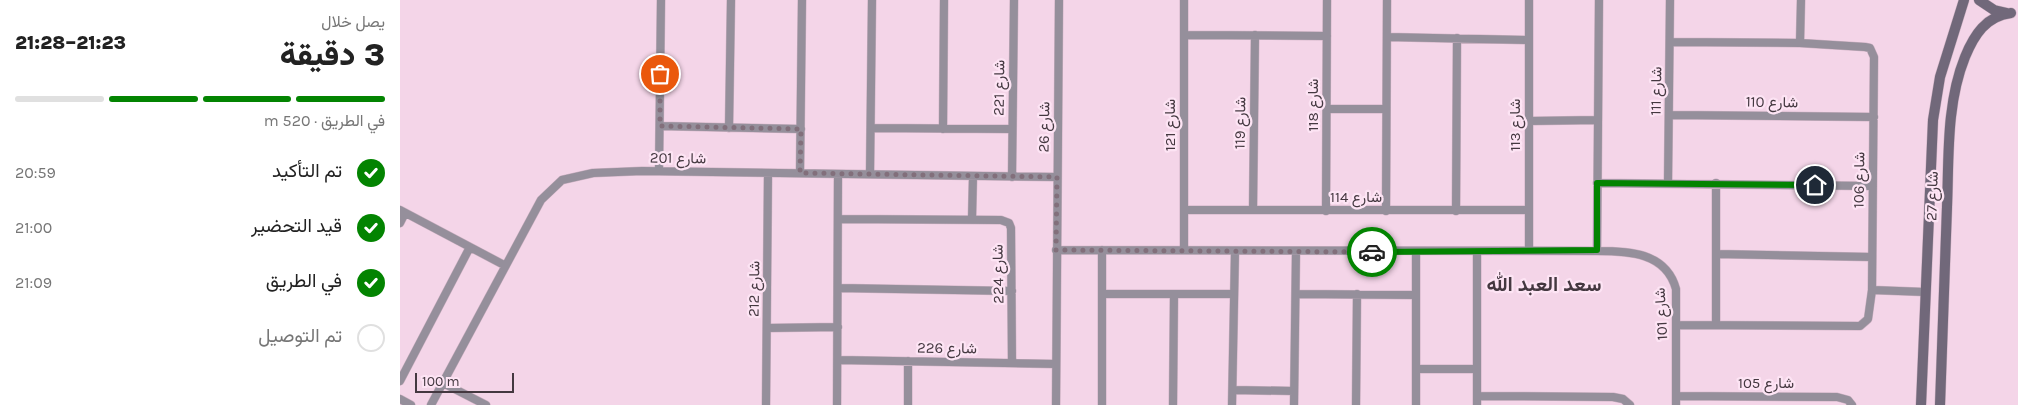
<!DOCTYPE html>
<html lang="ar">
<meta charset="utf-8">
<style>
body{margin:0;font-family:Karla,Vazirmatn,sans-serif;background:#f6f6f6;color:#222;direction:rtl;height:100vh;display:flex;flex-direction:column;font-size:19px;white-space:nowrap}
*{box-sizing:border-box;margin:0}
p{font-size:16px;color:#767676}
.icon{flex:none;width:28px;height:28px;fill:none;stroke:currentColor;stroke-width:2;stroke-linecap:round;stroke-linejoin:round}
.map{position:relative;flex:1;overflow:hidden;direction:ltr}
.details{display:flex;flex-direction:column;background:#fff;width:400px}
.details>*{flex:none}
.scale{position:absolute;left:15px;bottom:12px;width:99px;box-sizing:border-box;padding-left:5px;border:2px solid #443840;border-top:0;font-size:14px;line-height:18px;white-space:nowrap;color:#443840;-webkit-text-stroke:4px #fde4f4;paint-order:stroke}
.pin{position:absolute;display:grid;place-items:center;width:42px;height:42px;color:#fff;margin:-21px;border:2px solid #fff;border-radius:50%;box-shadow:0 1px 5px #0007}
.courier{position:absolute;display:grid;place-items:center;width:50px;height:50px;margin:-25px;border:4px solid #038401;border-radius:50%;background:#fff;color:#222;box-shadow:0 1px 6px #0007}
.headline em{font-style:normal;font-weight:800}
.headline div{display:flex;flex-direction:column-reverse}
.headline{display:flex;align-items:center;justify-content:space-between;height:85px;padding:0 15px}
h1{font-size:32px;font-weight:800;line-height:38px}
.bar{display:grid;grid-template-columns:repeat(4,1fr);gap:8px 5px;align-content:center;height:60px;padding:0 15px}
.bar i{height:6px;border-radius:4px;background:#e0e0e0}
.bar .active{background:#038401}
.bar p{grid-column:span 4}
ol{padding:0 15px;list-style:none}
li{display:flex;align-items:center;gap:15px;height:55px}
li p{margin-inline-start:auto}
li .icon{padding:5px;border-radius:50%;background:#038401;color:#fff;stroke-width:4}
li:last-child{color:#767676}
li i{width:28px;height:28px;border:2px solid #e0e0e0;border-radius:50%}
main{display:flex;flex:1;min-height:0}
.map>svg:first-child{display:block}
</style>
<main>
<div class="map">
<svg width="1618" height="405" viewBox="0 0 1618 405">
<rect width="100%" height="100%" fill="#f4d5e8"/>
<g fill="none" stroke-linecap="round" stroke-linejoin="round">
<g stroke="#cdb2c3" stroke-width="9">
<path id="street" d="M 1129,0 L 1129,251
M 784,35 L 927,36
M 987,37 L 1128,40
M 1270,42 L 1400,43 L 1465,47 L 1470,48 L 1474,57 L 1472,290 L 1468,319 L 1460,326 L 1277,325
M 1400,43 L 1401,0
M 927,109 L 986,109
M 1270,115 L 1474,117
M 1129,121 L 1198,120
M 260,126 L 401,129
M 329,128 L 331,0
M 471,128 L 612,129
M 543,129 L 544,0
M 259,171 L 261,0
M 400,173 L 402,0
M 470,174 L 472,0
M 612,177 L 614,0
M 1197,183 L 1473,186
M 1268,183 L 1270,0
M 0,210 L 104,265
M 784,210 L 1129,210
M 853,210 L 855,35
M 926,211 L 927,0
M 986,211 L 987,0
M 1056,211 L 1057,38
M 438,219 L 601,220 L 609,223 L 611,228 L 612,363
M 572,219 L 573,176
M 0,223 L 5,213
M 656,250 L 1197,251 C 1228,251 1266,252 1276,289 L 1276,405
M 784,250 L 784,0
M 1197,251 L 1199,0
M 1316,254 L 1472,257
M 438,288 L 612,291
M 1472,290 L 1525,292
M 702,294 L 834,294
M 896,294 L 1016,295
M 1316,325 L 1316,183
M 367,328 L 438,327
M 438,360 L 656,364
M 508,361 L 508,405
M 1016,369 L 1077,369
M 0,381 L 70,247
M 43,383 L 86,405
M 833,390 L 894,391
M 1077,396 L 1213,397 L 1223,399 L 1230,405
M 1276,396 L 1437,397 L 1448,400 L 1452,405
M 0,399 L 11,405
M 31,405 L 141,200 L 162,180 L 193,173 L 242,171 L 657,177
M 366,405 L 368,173
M 437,405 L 438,174
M 656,405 L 659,0
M 702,405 L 702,250
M 773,405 L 774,294
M 832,405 L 835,251
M 894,405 L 896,251
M 956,405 L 957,294
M 1016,405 L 1016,252
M 1077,405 L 1077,252"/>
</g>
<g stroke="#cdb2c3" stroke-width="11">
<path id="secondary" d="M 1579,0 L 1594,10 L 1607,13
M 1521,405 L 1533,120 L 1540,77 L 1564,0
M 1540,405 C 1542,339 1545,273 1547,207 C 1549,158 1546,104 1565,57 C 1574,35 1586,16 1611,13"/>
</g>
<use href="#street" stroke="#958f9b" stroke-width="8"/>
<use href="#secondary" stroke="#71687a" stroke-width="10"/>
</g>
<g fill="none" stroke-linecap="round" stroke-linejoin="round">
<path stroke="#826f7b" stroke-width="5" stroke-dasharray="0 9" d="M 260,74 L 260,126 L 401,129 L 400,173 L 657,177 L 656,250 L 972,252"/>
<path stroke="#038401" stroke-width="6" d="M 972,252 L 1197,250 L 1197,183 L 1415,185"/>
</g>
<g text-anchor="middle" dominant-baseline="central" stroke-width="4.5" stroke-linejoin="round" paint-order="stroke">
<g font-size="15" fill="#443840" stroke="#fde4f4">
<text transform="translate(599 88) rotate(-89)">شارع 221</text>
<text transform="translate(1256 91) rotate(-89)">شارع 111</text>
<text transform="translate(1372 102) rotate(1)">شارع 110</text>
<text transform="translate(913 105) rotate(-90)">شارع 118</text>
<text transform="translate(840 123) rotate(-89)">شارع 119</text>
<text transform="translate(770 125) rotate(-90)">شارع 121</text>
<text transform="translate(1115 125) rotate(-90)">شارع 113</text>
<text transform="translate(644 127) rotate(-89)">شارع 26</text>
<text transform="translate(278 158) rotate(1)">شارع 201</text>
<text transform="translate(1459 180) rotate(-89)">شارع 106</text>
<text transform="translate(1532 196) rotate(-88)">شارع 27</text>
<text x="956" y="197">شارع 114</text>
<text transform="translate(598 274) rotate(-91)">شارع 224</text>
<text transform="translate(354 289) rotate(-89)">شارع 212</text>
<text transform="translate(1261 314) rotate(-93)">شارع 101</text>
<text transform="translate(547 348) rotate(1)">شارع 226</text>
<text x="1366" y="383">شارع 105</text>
</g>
<g font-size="20" font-weight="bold" fill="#443840" stroke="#fde4f4">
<text x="1144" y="284">سعد العبد الله</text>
</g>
</g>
</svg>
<div class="scale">100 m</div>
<div class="pin" style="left:260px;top:74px;background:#ea580c"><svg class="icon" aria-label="bag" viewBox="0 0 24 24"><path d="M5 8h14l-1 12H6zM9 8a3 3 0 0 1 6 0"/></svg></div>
<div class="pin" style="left:1415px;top:185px;background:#1f2937"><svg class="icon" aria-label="home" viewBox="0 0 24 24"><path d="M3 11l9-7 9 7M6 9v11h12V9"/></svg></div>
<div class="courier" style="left:972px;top:252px"><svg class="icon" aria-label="car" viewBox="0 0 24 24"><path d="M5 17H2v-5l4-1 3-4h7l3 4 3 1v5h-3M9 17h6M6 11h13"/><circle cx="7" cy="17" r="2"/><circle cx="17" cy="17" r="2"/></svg></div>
</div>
<section class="details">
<div class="headline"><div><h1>3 دقيقة</h1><p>يصل خلال</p></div><em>21:23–21:28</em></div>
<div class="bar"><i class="active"></i><i class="active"></i><i class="active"></i><i></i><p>في الطريق · 520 m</p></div>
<ol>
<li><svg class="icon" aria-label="check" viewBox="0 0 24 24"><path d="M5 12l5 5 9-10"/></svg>تم التأكيد<p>20:59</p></li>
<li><svg class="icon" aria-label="check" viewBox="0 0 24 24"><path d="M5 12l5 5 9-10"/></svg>قيد التحضير<p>21:00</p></li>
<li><svg class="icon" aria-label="check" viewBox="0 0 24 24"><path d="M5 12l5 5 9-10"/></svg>في الطريق<p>21:09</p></li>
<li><i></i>تم التوصيل</li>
</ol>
</section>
</main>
